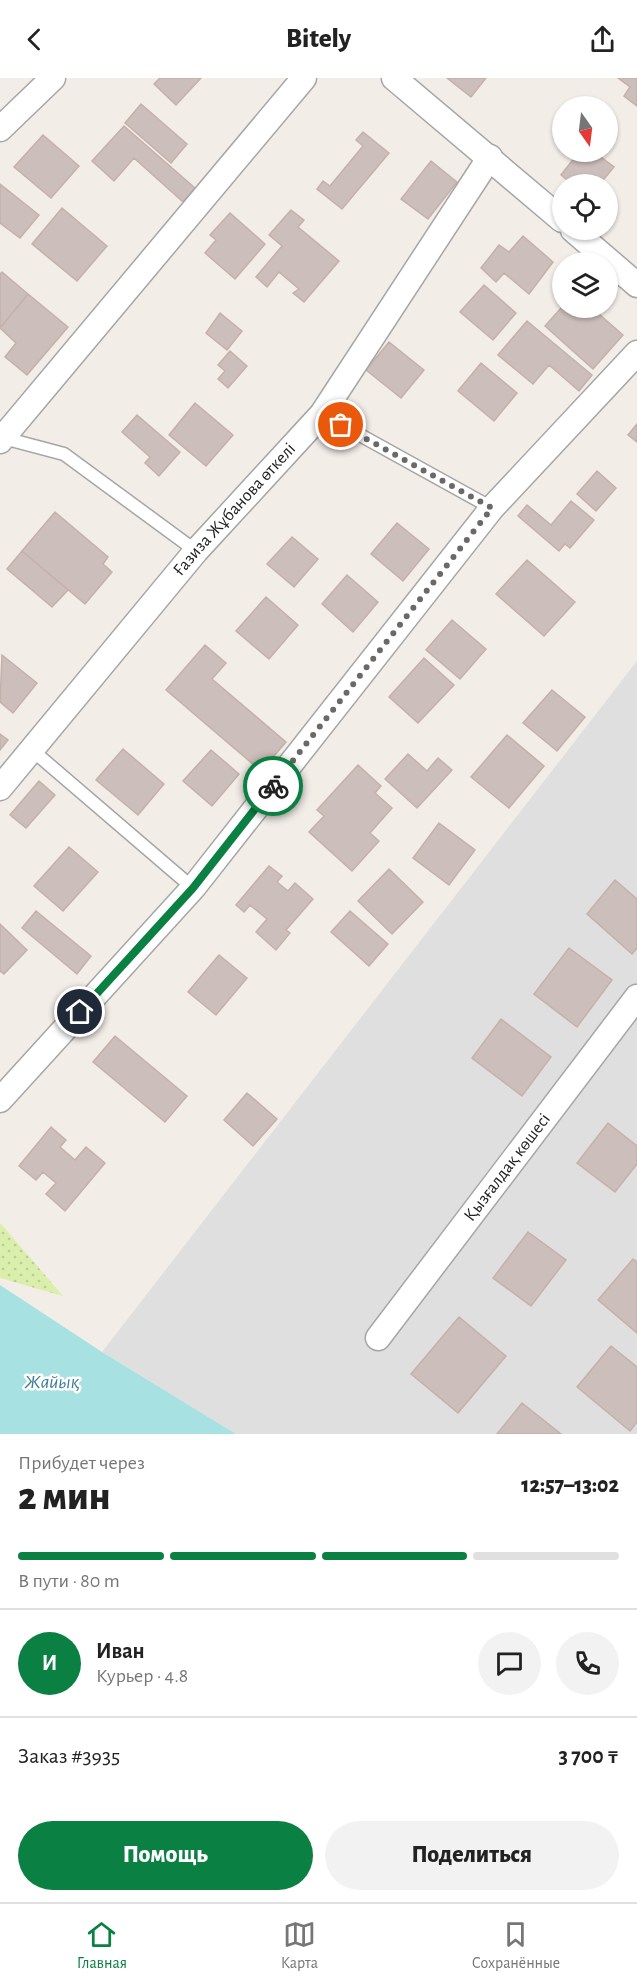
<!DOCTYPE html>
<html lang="ru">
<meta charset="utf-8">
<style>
body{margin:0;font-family:"Alegreya Sans",sans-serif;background:#f2f2f2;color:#222;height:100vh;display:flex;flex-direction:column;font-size:22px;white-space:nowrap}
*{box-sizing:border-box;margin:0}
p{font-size:20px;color:#767676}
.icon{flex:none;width:33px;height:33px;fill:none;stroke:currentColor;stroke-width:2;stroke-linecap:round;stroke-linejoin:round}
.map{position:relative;height:1356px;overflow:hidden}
.details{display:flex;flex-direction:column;background:#fff;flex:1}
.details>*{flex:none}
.needle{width:39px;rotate:166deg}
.buttons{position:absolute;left:552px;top:18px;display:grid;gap:12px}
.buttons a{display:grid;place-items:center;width:66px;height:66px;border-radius:50%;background:#fff;box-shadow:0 2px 4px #0004;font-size:30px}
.pin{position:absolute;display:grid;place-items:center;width:51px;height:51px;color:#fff;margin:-26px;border:3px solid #fff;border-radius:50%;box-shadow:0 2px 6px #0007}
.courier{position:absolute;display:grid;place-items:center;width:60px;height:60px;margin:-30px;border:4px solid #0b8043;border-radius:50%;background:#fff;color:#222;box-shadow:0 2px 8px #0007}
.headline em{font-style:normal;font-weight:800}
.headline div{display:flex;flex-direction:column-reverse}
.headline{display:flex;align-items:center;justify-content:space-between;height:102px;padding:0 18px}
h1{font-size:39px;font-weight:800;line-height:45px}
.bar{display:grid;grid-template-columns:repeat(4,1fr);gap:9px 6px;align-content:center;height:72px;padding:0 18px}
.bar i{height:8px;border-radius:4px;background:#e0e0e0}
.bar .selected{background:#0b8043}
.bar p{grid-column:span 4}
.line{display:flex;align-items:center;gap:15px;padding:0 18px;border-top:2px solid #e0e0e0}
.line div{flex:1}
.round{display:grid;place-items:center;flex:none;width:63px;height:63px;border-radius:32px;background:#f2f2f2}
.primary-button{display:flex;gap:12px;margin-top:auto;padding:12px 18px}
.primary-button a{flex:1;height:69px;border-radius:36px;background:#0b8043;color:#fff;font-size:24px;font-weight:800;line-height:69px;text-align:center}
.primary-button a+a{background:#f2f2f2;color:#222}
header{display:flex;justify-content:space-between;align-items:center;height:78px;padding:0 18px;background:#fff;font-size:27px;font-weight:800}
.menu{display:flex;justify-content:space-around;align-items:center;height:84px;border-top:2px solid #e0e0e0;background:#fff;font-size:16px;color:#767676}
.menu a{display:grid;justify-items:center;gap:3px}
.menu .selected{color:#0b8043}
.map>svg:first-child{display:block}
</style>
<header><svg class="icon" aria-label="back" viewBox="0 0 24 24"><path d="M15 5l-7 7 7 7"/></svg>Bitely<svg class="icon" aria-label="share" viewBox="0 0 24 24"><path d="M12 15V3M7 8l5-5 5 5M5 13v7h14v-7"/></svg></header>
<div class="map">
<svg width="637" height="1356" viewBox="0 0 637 1356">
<defs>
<pattern id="grass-dots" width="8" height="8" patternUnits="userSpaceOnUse" patternTransform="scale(1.5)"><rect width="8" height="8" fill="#daefac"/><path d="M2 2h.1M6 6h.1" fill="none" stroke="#bbcd94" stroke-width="1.8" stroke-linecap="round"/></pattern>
</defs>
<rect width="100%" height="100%" fill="#f3ede8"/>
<path fill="#e0dfdf" d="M 637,583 L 637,1356 L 236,1356 L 102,1274 Z"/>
<path fill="url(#grass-dots)" d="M 0,1145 L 2,1147 L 63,1218 L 0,1200 Z"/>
<path fill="#a7e1e2" d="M 0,1207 L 102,1274 L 236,1356 L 0,1356 Z"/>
<path fill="#cbbebb" stroke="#c6b0a9" stroke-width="1.5" d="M 160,0 L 201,0 L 176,27 L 154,6 Z
M 447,0 L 486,0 L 471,19 Z
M 618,0 L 637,0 L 637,28 L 624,18 L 630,9 Z
M 141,26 L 187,66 L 171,85 L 125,45 Z
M 124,48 L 195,110 L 183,124 L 134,80 L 114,103 L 92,83 Z
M 363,54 L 389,75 L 342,131 L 317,111 L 323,103 L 330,108 L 363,68 L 356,62 Z
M 43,57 L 79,88 L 51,120 L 14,89 Z
M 579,74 L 594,74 L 614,89 L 600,106 L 572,106 L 561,97 Z
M 431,83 L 457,104 L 428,141 L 401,121 Z
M 0,106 L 39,137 L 20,160 L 0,145 Z
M 62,130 L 107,168 L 77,203 L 32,166 Z
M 291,132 L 304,142 L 298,149 L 339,183 L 304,224 L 293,215 L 299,211 L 279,194 L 267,209 L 256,199 L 282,168 L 269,157 Z
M 230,135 L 265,166 L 235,201 L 205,175 L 216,162 L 210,157 Z
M 523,158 L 553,184 L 529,216 L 504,195 L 496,204 L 481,190 L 499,167 L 509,174 Z
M 2,194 L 28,216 L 0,250 L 0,196 Z
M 484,207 L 516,235 L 493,262 L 460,234 Z
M 28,216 L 68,249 L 27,297 L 5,279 L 16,265 L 0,250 Z
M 562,229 L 592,230 L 623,257 L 593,291 L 545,248 Z
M 220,235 L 242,253 L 227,272 L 206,255 Z
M 527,243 L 592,297 L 579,313 L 549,287 L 533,306 L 498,277 Z
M 389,264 L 424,292 L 401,320 L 366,292 Z
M 230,273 L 247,288 L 228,310 L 218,301 L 225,293 L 218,287 Z
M 481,285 L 517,315 L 494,343 L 458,313 Z
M 195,325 L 233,357 L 206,388 L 169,357 Z
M 137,337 L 180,374 L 159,398 L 145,385 L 150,379 L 122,354 Z
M 637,346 L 637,364 L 628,357 Z
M 597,393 L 616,410 L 596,433 L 577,416 Z
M 571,423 L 594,442 L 570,470 L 565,466 L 559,473 L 518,438 L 527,427 L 551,447 Z
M 55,434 L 108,479 L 103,486 L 112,494 L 85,526 L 22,473 Z
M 397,445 L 429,471 L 403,503 L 371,476 Z
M 292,459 L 318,481 L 294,509 L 267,486 Z
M 22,473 L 68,512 L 52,529 L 7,491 Z
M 527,482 L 575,524 L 544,558 L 496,516 Z
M 347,497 L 378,524 L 353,554 L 322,526 Z
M 266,519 L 298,547 L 269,581 L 236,553 Z
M 452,542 L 486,571 L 460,601 L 426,572 Z
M 205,567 L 226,585 L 212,601 L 286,664 L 261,693 L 166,612 Z
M 2,577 L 37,605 L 13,635 L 0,624 Z
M 424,580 L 454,607 L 418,645 L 389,619 Z
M 552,612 L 585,639 L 557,673 L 523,645 Z
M 0,656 L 8,662 L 0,672 Z
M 507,657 L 544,688 L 509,730 L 471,699 Z
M 123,671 L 164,706 L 138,737 L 96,702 Z
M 211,672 L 239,696 L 212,728 L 183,703 Z
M 408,676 L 427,693 L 438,680 L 452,692 L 417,730 L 385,701 Z
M 358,687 L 381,708 L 375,715 L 392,730 L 370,755 L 379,763 L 352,793 L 309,754 L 324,738 L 317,732 Z
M 39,703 L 55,717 L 26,750 L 10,737 Z
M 439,745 L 475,772 L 449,807 L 413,780 Z
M 69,769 L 98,794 L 63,833 L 34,808 Z
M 269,788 L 282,798 L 277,804 L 288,813 L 295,805 L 313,821 L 286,852 L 290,855 L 276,872 L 256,854 L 267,841 L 250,827 L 244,834 L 236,827 Z
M 389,791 L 423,824 L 392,856 L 358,823 Z
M 615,802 L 637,821 L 637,870 L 632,876 L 587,836 Z
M 36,833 L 91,878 L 77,896 L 22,850 Z
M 350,833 L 388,866 L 369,888 L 331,854 Z
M 0,846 L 27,872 L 4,896 L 0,893 Z
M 569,870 L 612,902 L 577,949 L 534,916 Z
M 219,877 L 247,900 L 216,937 L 188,914 Z
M 501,941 L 551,979 L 522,1018 L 472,980 Z
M 115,958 L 187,1018 L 165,1044 L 93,984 Z
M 247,1015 L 277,1041 L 253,1068 L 224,1042 Z
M 608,1045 L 637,1068 L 637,1086 L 615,1114 L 577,1085 Z
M 51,1049 L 66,1062 L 60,1069 L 75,1082 L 86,1069 L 105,1085 L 65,1133 L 46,1116 L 56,1105 L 43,1094 L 36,1102 L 19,1088 Z
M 528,1154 L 566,1182 L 531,1228 L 493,1200 Z
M 633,1181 L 637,1184 L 637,1255 L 598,1222 Z
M 459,1239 L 506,1278 L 458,1335 L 411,1296 Z
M 611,1268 L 637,1289 L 637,1344 L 630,1353 L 577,1309 Z
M 522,1325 L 561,1356 L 497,1356 Z"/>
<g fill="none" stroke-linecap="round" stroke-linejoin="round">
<g stroke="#a6a6a6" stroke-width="15">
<path id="lane" d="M 322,336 L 492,430
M 0,359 L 64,376 L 196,473
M 32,672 L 193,810"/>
</g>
<g stroke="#a6a6a6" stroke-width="27">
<g id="street">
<path d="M 394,0 L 562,142"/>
<path d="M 0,51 L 53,0"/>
<path d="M 573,152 L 637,207"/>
<path d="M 0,363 L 304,0"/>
<path id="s1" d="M 0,710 L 196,473 L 322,336 L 490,79"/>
<path d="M 0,1022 L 193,810 L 492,430 L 637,275"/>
<path id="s2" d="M 378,1260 L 637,919"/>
</g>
</g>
<use href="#lane" stroke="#fff" stroke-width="12"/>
<use href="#street" stroke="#fff" stroke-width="24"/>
</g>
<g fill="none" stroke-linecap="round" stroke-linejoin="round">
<path stroke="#6b6967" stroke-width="6" stroke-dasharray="0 10.8" d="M 273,708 L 492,430 L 341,347"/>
<path stroke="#0b8043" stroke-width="8" d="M 80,934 L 193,810 L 273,708"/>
</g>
<g text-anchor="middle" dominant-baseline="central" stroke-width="5" stroke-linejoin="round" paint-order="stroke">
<g font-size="18" fill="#222" stroke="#fff">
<text stroke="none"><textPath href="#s1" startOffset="364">Ғазиза Жұбанова өткелі</textPath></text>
<text stroke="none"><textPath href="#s2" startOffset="214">Қызғалдақ көшесі</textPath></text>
</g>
<g font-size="20" font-style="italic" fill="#3c7c97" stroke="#fff">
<text x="52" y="1304">Жайық</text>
</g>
</g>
</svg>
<div class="buttons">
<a><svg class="needle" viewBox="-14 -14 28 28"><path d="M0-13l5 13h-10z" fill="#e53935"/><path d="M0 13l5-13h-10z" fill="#767676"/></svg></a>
<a><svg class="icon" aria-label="locate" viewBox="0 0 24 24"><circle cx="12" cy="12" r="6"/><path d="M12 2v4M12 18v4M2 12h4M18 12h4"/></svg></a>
<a><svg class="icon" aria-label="layers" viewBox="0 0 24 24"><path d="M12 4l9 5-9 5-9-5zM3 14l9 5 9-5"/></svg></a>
</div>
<div class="pin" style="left:341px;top:347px;background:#ea580c"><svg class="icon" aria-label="bag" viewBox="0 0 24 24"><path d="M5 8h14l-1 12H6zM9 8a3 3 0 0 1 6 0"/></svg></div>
<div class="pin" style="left:80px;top:934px;background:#1f2937"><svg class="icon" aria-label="home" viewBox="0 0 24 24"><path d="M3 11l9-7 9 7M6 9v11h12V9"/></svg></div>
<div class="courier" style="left:273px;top:708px"><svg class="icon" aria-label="bike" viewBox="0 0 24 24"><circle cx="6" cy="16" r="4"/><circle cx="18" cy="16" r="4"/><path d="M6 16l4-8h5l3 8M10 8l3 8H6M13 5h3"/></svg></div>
</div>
<section class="details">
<div class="headline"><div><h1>2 мин</h1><p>Прибудет через</p></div><em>12:57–13:02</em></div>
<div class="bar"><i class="selected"></i><i class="selected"></i><i class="selected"></i><i></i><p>В пути · 80 m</p></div>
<div class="line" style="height:108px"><b class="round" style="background:#0b8043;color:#fff">И</b><div><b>Иван</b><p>Курьер · 4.8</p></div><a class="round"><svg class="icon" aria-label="chat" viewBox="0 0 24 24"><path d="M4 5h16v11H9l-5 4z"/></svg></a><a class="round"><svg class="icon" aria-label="phone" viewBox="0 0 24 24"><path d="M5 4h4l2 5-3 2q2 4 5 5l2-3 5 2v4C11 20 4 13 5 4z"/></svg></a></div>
<div class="line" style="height:78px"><div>Заказ #3935</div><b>3 700 ₸</b></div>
<div class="primary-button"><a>Помощь</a><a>Поделиться</a></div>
</section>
<nav class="menu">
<a class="selected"><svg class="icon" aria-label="home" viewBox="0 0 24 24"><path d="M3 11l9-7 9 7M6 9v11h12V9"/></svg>Главная</a>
<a><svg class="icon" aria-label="map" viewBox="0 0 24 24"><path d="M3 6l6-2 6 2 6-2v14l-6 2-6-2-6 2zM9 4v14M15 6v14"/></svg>Карта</a>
<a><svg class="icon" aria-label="saved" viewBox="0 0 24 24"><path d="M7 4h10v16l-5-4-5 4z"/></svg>Сохранённые</a>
</nav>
